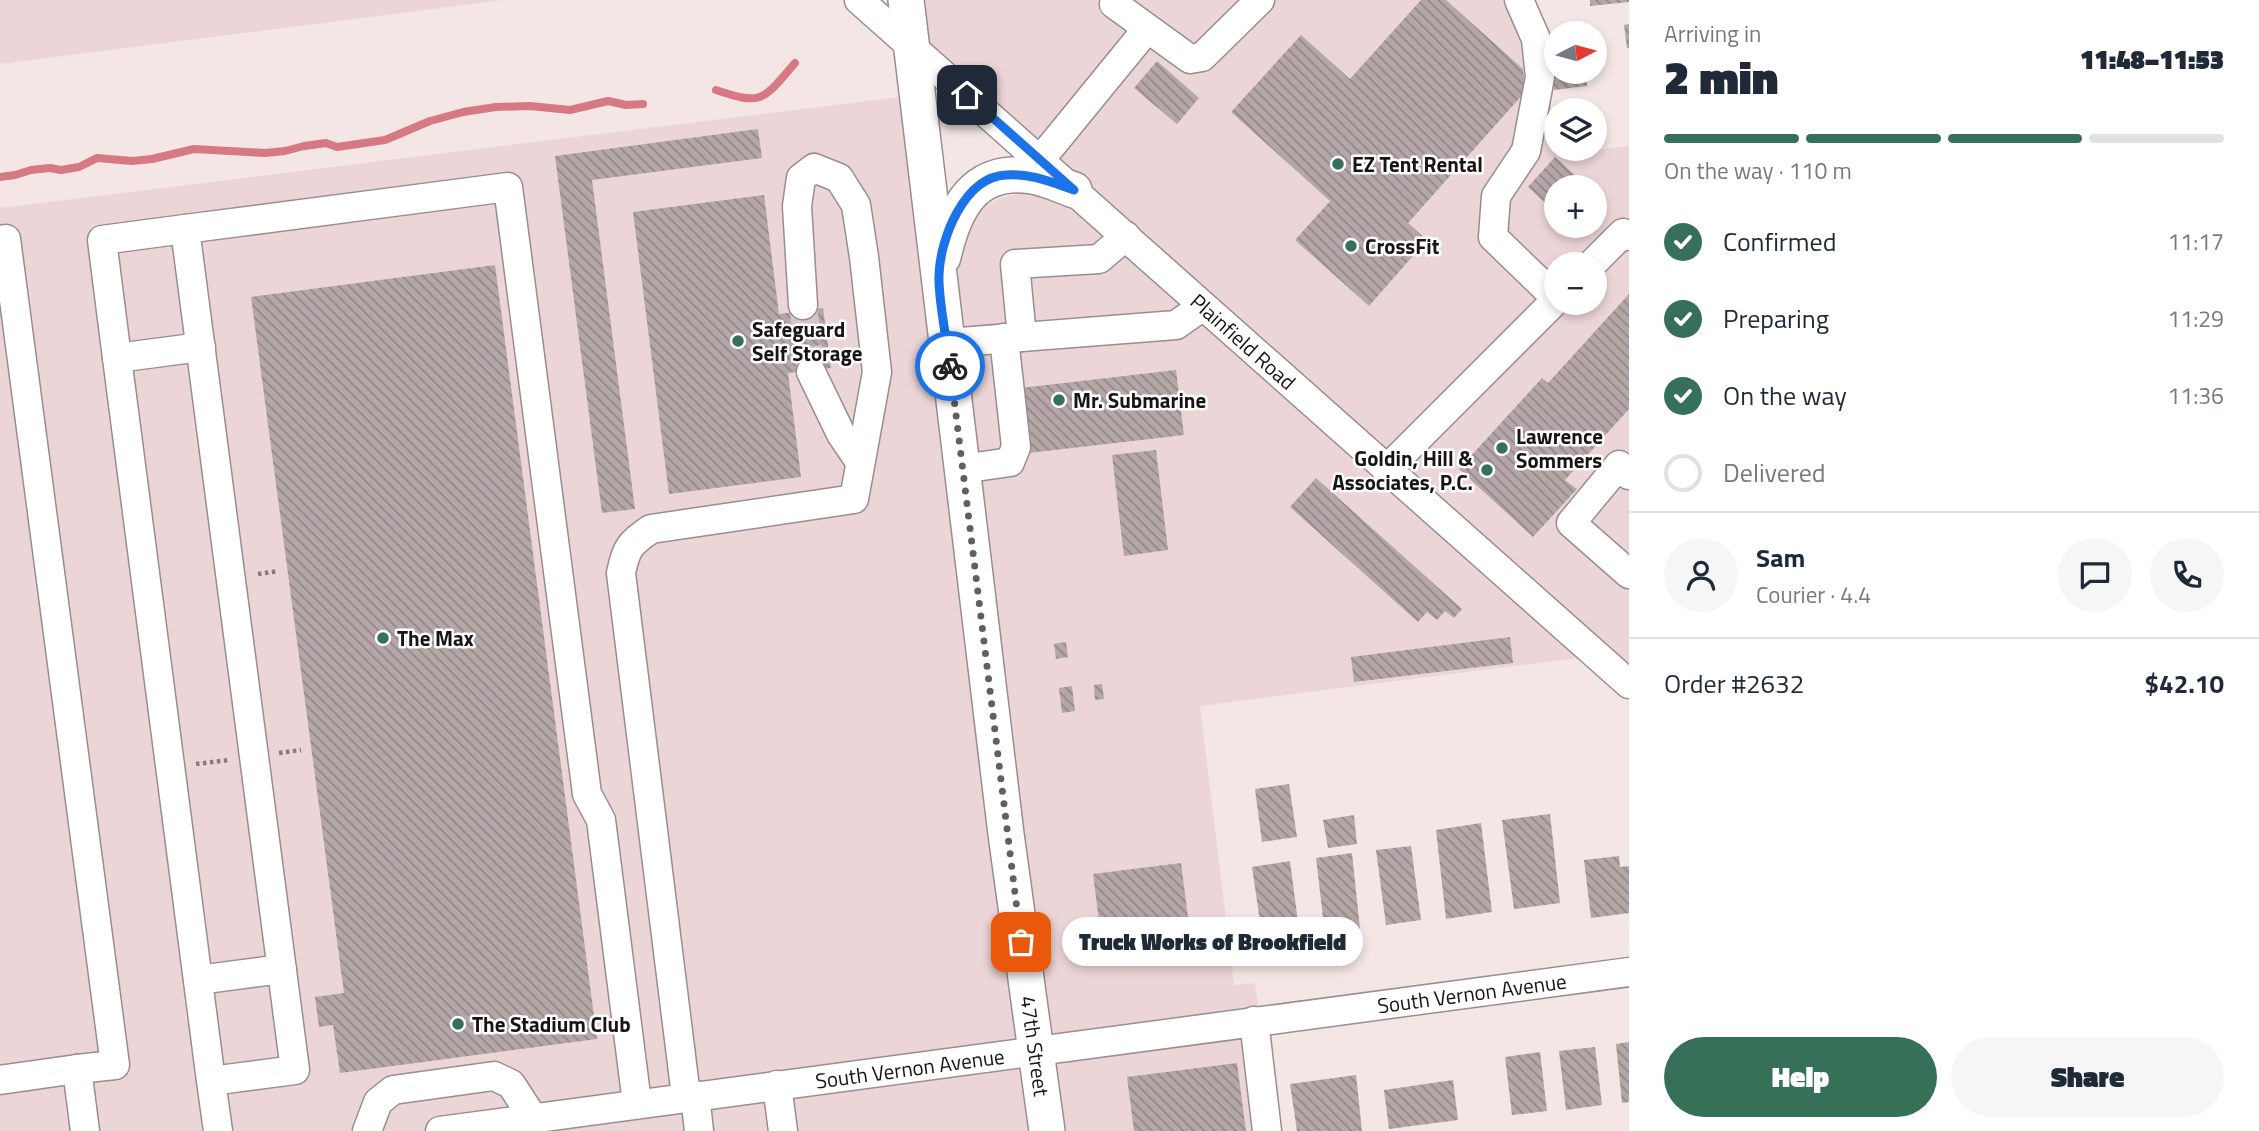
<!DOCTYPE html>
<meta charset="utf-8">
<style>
body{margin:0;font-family:"Titillium Web",sans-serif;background:#f6f6f7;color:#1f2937;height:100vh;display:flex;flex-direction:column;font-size:26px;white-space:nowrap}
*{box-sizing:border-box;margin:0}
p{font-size:23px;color:#747a83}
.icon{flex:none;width:38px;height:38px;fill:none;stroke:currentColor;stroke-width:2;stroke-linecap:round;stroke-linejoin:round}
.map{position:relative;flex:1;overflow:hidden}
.drawer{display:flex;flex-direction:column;background:#fff;width:630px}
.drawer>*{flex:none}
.needle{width:46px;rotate:84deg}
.buttons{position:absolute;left:1544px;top:21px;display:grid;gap:14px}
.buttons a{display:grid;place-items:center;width:63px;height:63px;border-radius:50%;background:#fff;box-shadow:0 4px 10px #0003;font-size:35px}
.pin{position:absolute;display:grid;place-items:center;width:60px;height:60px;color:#fff;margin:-30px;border-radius:14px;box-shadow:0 4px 10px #0006}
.courier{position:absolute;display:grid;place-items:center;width:70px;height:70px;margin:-35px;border:5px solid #1a73e8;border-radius:50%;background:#fff;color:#222;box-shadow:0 2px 9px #0007}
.bubble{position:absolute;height:49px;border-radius:24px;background:#fff;box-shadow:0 4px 10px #0003;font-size:23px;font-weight:800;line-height:49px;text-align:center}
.head em{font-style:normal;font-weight:800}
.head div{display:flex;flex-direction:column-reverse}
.head{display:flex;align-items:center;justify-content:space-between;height:119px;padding:0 35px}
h1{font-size:46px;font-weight:800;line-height:52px}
.bar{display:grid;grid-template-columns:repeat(4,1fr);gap:10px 7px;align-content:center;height:84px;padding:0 35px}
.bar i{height:9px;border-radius:5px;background:#e0e1e3}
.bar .active{background:#377058}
.bar p{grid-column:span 4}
.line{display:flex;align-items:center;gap:18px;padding:0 35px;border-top:2px solid #e0e1e3}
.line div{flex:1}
.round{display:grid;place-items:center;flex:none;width:74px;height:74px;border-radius:37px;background:#f6f6f7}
ol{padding:0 35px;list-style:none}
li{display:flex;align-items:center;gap:21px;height:77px}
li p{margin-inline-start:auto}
li .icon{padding:7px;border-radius:50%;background:#377058;color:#fff;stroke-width:4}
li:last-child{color:#747a83}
li i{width:38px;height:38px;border:4px solid #e0e1e3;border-radius:50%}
.cta{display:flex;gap:14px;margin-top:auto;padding:14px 35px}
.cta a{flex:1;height:80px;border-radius:42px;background:#377058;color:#fff;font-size:28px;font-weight:800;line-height:80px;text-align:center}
.cta a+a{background:#f6f6f7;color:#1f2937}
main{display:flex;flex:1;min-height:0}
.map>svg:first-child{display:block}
</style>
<main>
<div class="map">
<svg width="1629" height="1131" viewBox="0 0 1629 1131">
<defs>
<pattern id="building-back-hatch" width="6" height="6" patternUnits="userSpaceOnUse" patternTransform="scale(1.75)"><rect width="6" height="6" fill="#b5a7a8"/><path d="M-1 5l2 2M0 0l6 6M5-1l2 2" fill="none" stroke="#928788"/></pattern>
</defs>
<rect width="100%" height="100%" fill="#f5e6e6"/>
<path fill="#ecd5d6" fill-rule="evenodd" d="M 0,0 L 503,0 L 0,64 Z
M 915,0 L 1536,0 L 1557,154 L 1629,146 L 1629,669 L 920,35 ZM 1556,187 L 1594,187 L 1594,226 L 1556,226 ZM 1556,264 L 1594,264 L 1594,303 L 1556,303 Z
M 907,96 L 1035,1131 L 0,1131 L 0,208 Z
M 1032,190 L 1071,200 L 1585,657 L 1200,706 L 1234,985 L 1255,983 L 1274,1131 L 1061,1131 L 952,279 L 962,241 L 978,210 L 1000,198 Z"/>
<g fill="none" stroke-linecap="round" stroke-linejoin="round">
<path stroke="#d67982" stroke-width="8" d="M 716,90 C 763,106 763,100 795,63
M 0,177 L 15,175 L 31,170 L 50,168 L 61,170 L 79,167 L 97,158 L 132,161 L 152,159 L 194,149 L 265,153 L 285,151 L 304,146 L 326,143 L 337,147 L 385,140 L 430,121 L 463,112 L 496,107 L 530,106 L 570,110 L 608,101 L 626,105 L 643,104"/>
</g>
<path fill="url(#building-back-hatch)" d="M 1421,0 L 1446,0 L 1523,69 L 1525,92 L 1408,223 L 1427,240 L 1369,306 L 1295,240 L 1330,201 L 1231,112 L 1301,35 L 1350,79 Z
M 1590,0 L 1629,0 L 1629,2 L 1590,6 Z
M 1629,24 L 1629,48 L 1627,48 L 1624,25 Z
M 1157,61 L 1199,98 L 1177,124 L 1134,88 Z
M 1556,61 L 1556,72 L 1586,72 L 1587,86 L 1554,90 L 1550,62 Z
M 758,129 L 762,158 L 592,180 L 635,509 L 602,513 L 555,156 Z
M 1555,157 L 1588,187 L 1556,187 L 1556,213 L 1528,187 Z
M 764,195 L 779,314 L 823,308 L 831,368 L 788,373 L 801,477 L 669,494 L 633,212 Z
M 495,265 L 597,1039 L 340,1073 L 333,1025 L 319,1027 L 315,997 L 344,993 L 251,297 Z
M 1629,294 L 1629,409 L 1565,480 L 1577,489 L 1533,537 L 1459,469 L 1542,378 L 1548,383 Z
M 1176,370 L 1184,435 L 1029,453 L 1021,388 Z
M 1156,450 L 1168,550 L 1124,556 L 1112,455 Z
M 1316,478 L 1462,609 L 1454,618 L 1445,611 L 1437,620 L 1427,612 L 1418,622 L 1290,507 Z
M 1510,637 L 1513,663 L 1354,682 L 1351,657 Z
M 1066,642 L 1068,657 L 1056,659 L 1054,644 Z
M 1102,684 L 1104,699 L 1095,700 L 1094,685 Z
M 1072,686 L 1075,711 L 1062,713 L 1059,688 Z
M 1289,784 L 1297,837 L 1262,842 L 1255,789 Z
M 1550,814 L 1560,903 L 1514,909 L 1502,820 Z
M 1354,815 L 1357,844 L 1328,848 L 1323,820 Z
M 1481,823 L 1492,912 L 1446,919 L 1436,830 Z
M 1411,846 L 1421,920 L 1386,925 L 1376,850 Z
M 1352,853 L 1360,929 L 1325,934 L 1316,858 Z
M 1619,856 L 1620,867 L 1629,866 L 1629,913 L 1591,918 L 1584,860 Z
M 1290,861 L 1300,937 L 1263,942 L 1252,867 Z
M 1181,863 L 1192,948 L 1104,960 L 1093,874 Z
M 1629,1042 L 1629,1102 L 1622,1103 L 1616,1044 Z
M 1595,1047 L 1602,1105 L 1566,1110 L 1559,1051 Z
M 1540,1052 L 1547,1111 L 1512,1115 L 1505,1057 Z
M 1237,1063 L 1246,1131 L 1134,1131 L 1127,1077 Z
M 1356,1075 L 1362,1131 L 1297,1131 L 1290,1084 Z
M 1453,1080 L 1458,1120 L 1389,1129 L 1384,1090 Z"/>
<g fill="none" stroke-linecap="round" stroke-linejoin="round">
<path stroke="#d4c6c6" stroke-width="28" stroke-dasharray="28 14" stroke-linecap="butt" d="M 803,305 L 811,372"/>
<g stroke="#9b8d8e" stroke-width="31">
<g id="minor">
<path id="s1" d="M 859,0 L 1629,684"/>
<path d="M 1115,0 L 1114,4 L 1190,59 L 1202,57 L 1260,0"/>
<path d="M 1519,0 L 1536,39 L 1540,77 L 1526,151 L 1496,196 L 1493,237 L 1556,298"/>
<path d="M 1040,160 L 1147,29"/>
<path d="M 185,229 L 508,187 L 587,794 L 601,820 L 637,1103"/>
<path d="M 0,240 L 6,239 L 115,1065 L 77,1069 L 85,1131"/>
<path d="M 1592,264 L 1623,233 L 1629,236"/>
<path d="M 1022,337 L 1015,264 L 1099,259 L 1126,236"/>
<path d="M 947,343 L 1176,325 L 1203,306"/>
<path d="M 117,358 L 201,347"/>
<path d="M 811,372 L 841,434 L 860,462"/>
<path d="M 962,469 L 1010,462 L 1016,447 L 1004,338"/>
<path d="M 1386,470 L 1556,300"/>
<path d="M 1629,475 L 1619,465 L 1571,523 L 1629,574"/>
<path d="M 198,980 L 282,969"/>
<path d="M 1254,1021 L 1267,1131"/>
<path d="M 0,1080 L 77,1069"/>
<path d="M 211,1081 L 295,1070 L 185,229 L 102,240 L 117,358 L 211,1081 L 218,1131"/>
<path d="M 777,1085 L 783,1131"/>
<path d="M 695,1095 L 699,1131"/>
<path d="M 686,1096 L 621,573 C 626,548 630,543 651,529 L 854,499 L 877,372 L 864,257 L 856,205 L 839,178 L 814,168 L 801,178 L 797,206 L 803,305"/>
<path d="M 367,1131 L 378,1102 L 393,1090 L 494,1076 L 511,1084 L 533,1118"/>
<path id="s2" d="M 440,1131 L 1629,972"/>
</g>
</g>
<g stroke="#9b8d8e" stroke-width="38">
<g id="major">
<path id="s3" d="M 906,0 L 1006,834 L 1047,1131"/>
<path d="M 943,257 C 954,208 974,167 1032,176 C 1046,178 1060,185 1074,190"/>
</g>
</g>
<path stroke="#867c7c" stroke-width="4.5" stroke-dasharray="3.5 3.5" stroke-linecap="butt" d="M 258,574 L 278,571
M 279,753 L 301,750
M 196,764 L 229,760"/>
<use href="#minor" stroke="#fff" stroke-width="28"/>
<use href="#major" stroke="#fff" stroke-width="35"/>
</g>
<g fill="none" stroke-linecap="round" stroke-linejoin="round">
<path stroke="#665e5e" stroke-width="7" stroke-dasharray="0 12.6" d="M 950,366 L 1021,942"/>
<path stroke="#1a73e8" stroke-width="9" d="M 950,366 C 947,340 938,300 939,275 C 940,239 964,177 1006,175 C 1030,173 1051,182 1074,190 L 967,95"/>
</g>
<g fill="#377058" stroke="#fff" stroke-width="2.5">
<circle cx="1338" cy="164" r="7"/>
<circle cx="1351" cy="246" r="7"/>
<circle cx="738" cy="341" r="7"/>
<circle cx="1059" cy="400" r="7"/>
<circle cx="1502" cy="448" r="7"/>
<circle cx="1487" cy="470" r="7"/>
<circle cx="383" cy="638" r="7"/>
<circle cx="458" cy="1024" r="7"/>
</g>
<g text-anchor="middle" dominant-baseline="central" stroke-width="5" stroke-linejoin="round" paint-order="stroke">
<g font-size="21" font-weight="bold" fill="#191414" stroke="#fff" text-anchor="start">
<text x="1352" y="164">EZ Tent Rental</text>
<text x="1365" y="246">CrossFit</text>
<text x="752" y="329">Safeguard<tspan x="752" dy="24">Self Storage</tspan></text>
<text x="1073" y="400">Mr. Submarine</text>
<text x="1516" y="436">Lawrence<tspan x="1516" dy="24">Sommers</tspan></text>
<text x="1473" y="458" text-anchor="end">Goldin, Hill &amp;<tspan x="1473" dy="24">Associates, P.C.</tspan></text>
<text x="397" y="638">The Max</text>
<text x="472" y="1024">The Stadium Club</text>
</g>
<g font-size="21" fill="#191414" stroke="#fff">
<text stroke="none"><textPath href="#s1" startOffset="514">Plainfield Road</textPath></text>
<text stroke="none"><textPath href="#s2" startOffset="1041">South Vernon Avenue</textPath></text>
<text stroke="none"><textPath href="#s3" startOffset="1054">47th Street</textPath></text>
<text stroke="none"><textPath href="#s2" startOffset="474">South Vernon Avenue</textPath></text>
</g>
</g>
</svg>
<div class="buttons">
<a><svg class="needle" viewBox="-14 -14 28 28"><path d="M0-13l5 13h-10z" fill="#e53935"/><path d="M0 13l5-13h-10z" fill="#747a83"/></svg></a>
<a><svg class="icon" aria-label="layers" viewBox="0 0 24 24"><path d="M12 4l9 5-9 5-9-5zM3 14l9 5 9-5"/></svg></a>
<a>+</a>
<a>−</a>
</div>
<div class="pin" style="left:1021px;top:942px;background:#ea580c"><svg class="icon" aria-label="bag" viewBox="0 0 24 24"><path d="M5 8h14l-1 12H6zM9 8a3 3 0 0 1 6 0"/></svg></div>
<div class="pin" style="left:967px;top:95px;background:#1f2937"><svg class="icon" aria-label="home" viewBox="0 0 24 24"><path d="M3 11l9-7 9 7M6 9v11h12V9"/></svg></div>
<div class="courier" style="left:950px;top:366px"><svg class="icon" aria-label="bike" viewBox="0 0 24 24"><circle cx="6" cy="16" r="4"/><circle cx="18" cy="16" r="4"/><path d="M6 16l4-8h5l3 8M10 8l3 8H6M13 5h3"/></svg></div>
<div class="bubble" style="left:1062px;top:917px;width:301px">Truck Works of Brookfield</div>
</div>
<section class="drawer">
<div class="head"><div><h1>2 min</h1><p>Arriving in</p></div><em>11:48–11:53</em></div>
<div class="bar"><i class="active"></i><i class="active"></i><i class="active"></i><i></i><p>On the way · 110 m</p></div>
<ol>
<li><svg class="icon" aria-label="check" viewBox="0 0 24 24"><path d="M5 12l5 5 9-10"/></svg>Confirmed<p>11:17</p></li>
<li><svg class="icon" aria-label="check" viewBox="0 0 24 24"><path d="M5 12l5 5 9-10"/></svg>Preparing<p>11:29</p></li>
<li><svg class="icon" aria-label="check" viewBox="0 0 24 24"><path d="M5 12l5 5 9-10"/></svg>On the way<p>11:36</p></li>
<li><i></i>Delivered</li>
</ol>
<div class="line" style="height:126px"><a class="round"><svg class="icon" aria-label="person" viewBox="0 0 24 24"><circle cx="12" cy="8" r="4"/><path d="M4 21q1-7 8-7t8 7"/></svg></a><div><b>Sam</b><p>Courier · 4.4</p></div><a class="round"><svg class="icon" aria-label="chat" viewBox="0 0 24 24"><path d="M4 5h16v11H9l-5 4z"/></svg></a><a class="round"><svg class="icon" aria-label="phone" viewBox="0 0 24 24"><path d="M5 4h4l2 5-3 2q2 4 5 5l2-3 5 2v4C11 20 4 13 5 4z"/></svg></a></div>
<div class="line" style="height:91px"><div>Order #2632</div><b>$42.10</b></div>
<div class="cta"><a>Help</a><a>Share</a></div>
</section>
</main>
